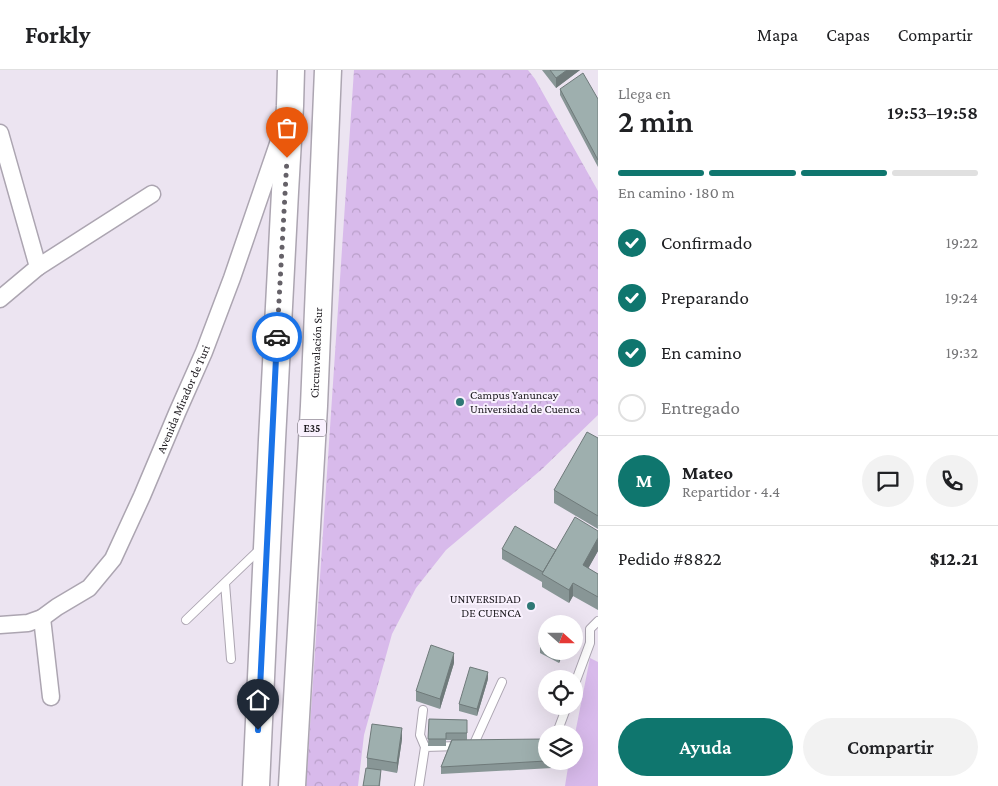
<!DOCTYPE html>
<html lang="es">
<meta charset="utf-8">
<style>
body{margin:0;font-family:"Crimson Pro",serif;background:#f2f2f2;color:#202124;height:100vh;display:flex;flex-direction:column;font-size:19px;white-space:nowrap}
*{box-sizing:border-box;margin:0}
p{font-size:16px;color:#757577}
.icon{flex:none;width:28px;height:28px;fill:none;stroke:currentColor;stroke-width:2;stroke-linecap:round;stroke-linejoin:round}
.map{position:relative;flex:1;overflow:hidden}
.details{display:flex;flex-direction:column;background:#fff;width:400px}
.details>*{flex:none}
.needle{width:32px;rotate:111deg}
.fabs{position:absolute;left:538px;top:545px;display:grid;gap:10px}
.fabs a{display:grid;place-items:center;width:45px;height:45px;border-radius:50%;background:#fff;box-shadow:0 5px 20px #0002;font-size:25px}
.pin{position:absolute;display:grid;place-items:center;width:42px;height:42px;color:#fff;margin:-51px -21px;border-radius:50% 50% 50% 0;rotate:-45deg;box-shadow:0 0 5px #0007}
.pin .icon{rotate:45deg}
.courier{position:absolute;display:grid;place-items:center;width:50px;height:50px;margin:-25px;border:4px solid #1a73e8;border-radius:50%;background:#fff;color:#222;box-shadow:0 1px 6px #0007}
.head em{font-style:normal;font-weight:600}
.head div{display:flex;flex-direction:column-reverse}
.head{display:flex;align-items:center;justify-content:space-between;height:85px;padding:0 20px}
h1{font-size:32px;font-weight:600;line-height:38px}
.bar{display:grid;grid-template-columns:repeat(4,1fr);gap:8px 5px;align-content:center;height:60px;padding:0 20px}
.bar i{height:6px;border-radius:4px;background:#e0e0e0}
.bar .current{background:#0f766e}
.bar p{grid-column:span 4}
.line{display:flex;align-items:center;gap:12px;padding:0 20px;border-top:1px solid #e0e0e0}
.line div{flex:1}
.round{display:grid;place-items:center;flex:none;width:52px;height:52px;border-radius:26px;background:#f2f2f2}
ol{padding:0 20px;list-style:none}
li{display:flex;align-items:center;gap:15px;height:55px}
li p{margin-inline-start:auto}
li .icon{padding:5px;border-radius:50%;background:#0f766e;color:#fff;stroke-width:4}
li:last-child{color:#757577}
li i{width:28px;height:28px;border:2px solid #e0e0e0;border-radius:50%}
.button{display:flex;gap:10px;margin-top:auto;padding:10px 20px}
.button a{flex:1;height:58px;border-radius:30px;background:#0f766e;color:#fff;font-size:20px;font-weight:600;line-height:58px;text-align:center}
.button a+a{background:#f2f2f2;color:#202124}
header{display:flex;align-items:center;gap:30px;box-sizing:border-box;height:70px;padding:0 25px;background:#fff;border-bottom:1px solid #e0e0e0}
header strong{font-size:24px}
nav{display:flex;gap:28px;margin-inline-start:auto;font-size:18px}
main{display:flex;flex:1;min-height:0}
.map>svg:first-child{display:block}
</style>
<header>
<strong>Forkly</strong>
<nav><a>Mapa</a><a>Capas</a><a>Compartir</a></nav>
</header>
<main>
<div class="map">
<svg width="598" height="716" viewBox="0 0 598 716">
<defs>
<pattern id="forest-crowns" width="20" height="18" patternUnits="userSpaceOnUse" patternTransform="scale(1.25)"><rect width="20" height="18" fill="#d8baeb"/><path d="M2 6a3 3 0 1 1 6 0M12 15a3 3 0 1 1 6 0" fill="none" stroke="#b99fc9"/></pattern>
</defs>
<rect width="100%" height="100%" fill="#ece4f1"/>
<path fill="#d8baeb" d="M 590,588 L 598,592 L 598,716 L 565,716 L 569,691 L 574,691 L 574,669 Z"/>
<path fill="url(#forest-crowns)" d="M 354,0 L 528,0 L 535,9 L 598,121 L 598,345 L 541,400 L 446,480 L 416,518 L 392,564 L 364,665 L 358,716 L 306,716 Z"/>
<g fill="none" stroke-linecap="round" stroke-linejoin="round">
<g stroke="#aca5b1" stroke-width="10">
<path id="service" d="M 225,513 L 231,589
M 186,550 L 260,479
M 574,616 L 590,573 L 590,559 L 598,551
M 423,640 L 420,665 L 425,677
M 555,664 L 558,660 L 567,636
M 473,676 L 502,612
M 419,716 L 425,677 L 459,676"/>
</g>
<g stroke="#aca5b1" stroke-width="19">
<g id="minor">
<path d="M 0,63 L 38,197 L 0,229"/>
<path d="M 38,197 L 152,124"/>
<path d="M 42,548 L 51,627"/>
<path id="s1" d="M 0,555 L 28,553 L 42,548 L 57,537 L 89,518 L 113,489 L 142,426 L 177,343 L 204,282 L 232,208 L 281,65"/>
</g>
</g>
<g stroke="#aca5b1" stroke-width="29">
<g id="trunk">
<path d="M 256,716 L 272,370 L 285,122 L 290,36 L 291,0"/>
<path id="s2" d="M 292,716 L 314,336 L 328,0"/>
</g>
</g>
<use href="#service" stroke="#fff" stroke-width="8"/>
<use href="#minor" stroke="#fff" stroke-width="16"/>
<use href="#trunk" stroke="#fff" stroke-width="26"/>
</g>
<path fill="#889696" d="M 542,0 L 580,0 L 556,18 Z
M 560,19 L 598,29 L 598,97 L 560,25 Z
M 598,368 L 598,459 L 554,433 L 554,420 Z
M 598,461 L 598,481 L 588,498 L 598,504 L 598,540 L 573,526 L 569,533 L 542,517 L 542,512 L 502,489 L 502,479 L 556,480 Z
M 546,566 L 546,581 L 564,581 L 559,593 L 540,583 L 540,576 Z
M 454,593 L 440,639 L 416,631 L 416,621 Z
M 488,609 L 477,646 L 459,641 L 459,634 Z
M 429,649 L 467,650 L 467,670 L 546,691 L 552,691 L 552,698 L 441,704 L 441,697 L 451,670 L 446,670 L 446,676 L 428,676 Z
M 402,669 L 397,703 L 381,700 L 380,716 L 363,716 L 367,698 L 367,688 Z"/>
<path fill="#6f7a7a" d="M 567,0 L 580,0 L 556,18 L 556,8 Z
M 598,468 L 598,481 L 583,508 L 583,495 Z
M 573,513 L 573,526 L 569,533 L 569,520 Z
M 561,581 L 564,581 L 559,593 L 559,586 Z
M 454,583 L 454,593 L 440,639 L 440,629 Z
M 488,602 L 488,609 L 477,646 L 477,639 Z
M 402,658 L 402,669 L 397,703 L 397,693 Z"/>
<path fill="#9eafae" stroke="#6f7a7a" d="M 550,0 L 567,0 L 556,8 Z
M 583,3 L 598,29 L 598,90 L 560,19 Z
M 587,362 L 598,368 L 598,446 L 554,420 Z
M 575,447 L 598,461 L 598,468 L 583,495 L 598,504 L 598,527 L 573,513 L 569,520 L 542,504 Z
M 515,456 L 556,480 L 543,502 L 502,479 Z
M 546,566 L 546,579 L 540,576 Z
M 431,575 L 454,583 L 440,629 L 416,621 Z
M 550,581 L 561,581 L 559,586 Z
M 470,597 L 488,602 L 477,639 L 459,634 Z
M 429,649 L 467,650 L 467,663 L 446,663 L 446,669 L 428,669 Z
M 372,654 L 402,658 L 397,693 L 367,688 Z
M 546,669 L 546,691 L 441,697 L 452,670 Z
M 366,698 L 381,700 L 379,716 L 363,716 Z"/>
<g fill="none" stroke-linecap="round" stroke-linejoin="round">
<path stroke="#656168" stroke-width="5" stroke-dasharray="0 9" d="M 277,267 L 287,88"/>
<path stroke="#1a73e8" stroke-width="6" d="M 258,660 L 277,267"/>
</g>
<g fill="#2f7875" stroke="#f9f1fe" stroke-width="2">
<circle cx="460" cy="332" r="5"/>
<circle cx="531" cy="536" r="5"/>
</g>
<g text-anchor="middle" dominant-baseline="central" stroke-width="4" stroke-linejoin="round" paint-order="stroke">
<rect fill="#f9f1fe" stroke="#5f5a62" stroke-width="1" x="298" y="349.5" width="28" height="17" rx="4"/>
<g font-size="11" font-weight="bold" fill="#1d1a1f">
<text x="312" y="358">E35</text>
</g>
<g font-size="12" fill="#1d1a1f" stroke="#f9f1fe">
<text stroke="none"><textPath href="#s2" startOffset="434">Circunvalación Sur</textPath></text>
<text stroke="none"><textPath href="#s1" startOffset="311">Avenida Mirador de Turi</textPath></text>
</g>
<g font-size="12" fill="#1d1a1f" stroke="#f9f1fe" text-anchor="start">
<text x="470" y="325">Campus Yanuncay<tspan x="470" dy="14">Universidad de Cuenca</tspan></text>
<text x="521" y="529" text-anchor="end">UNIVERSIDAD<tspan x="521" dy="14">DE CUENCA</tspan></text>
</g>
</g>
</svg>
<div class="fabs">
<a><svg class="needle" viewBox="-14 -14 28 28"><path d="M0-13l5 13h-10z" fill="#e53935"/><path d="M0 13l5-13h-10z" fill="#757577"/></svg></a>
<a><svg class="icon" aria-label="locate" viewBox="0 0 24 24"><circle cx="12" cy="12" r="6"/><path d="M12 2v4M12 18v4M2 12h4M18 12h4"/></svg></a>
<a><svg class="icon" aria-label="layers" viewBox="0 0 24 24"><path d="M12 4l9 5-9 5-9-5zM3 14l9 5 9-5"/></svg></a>
</div>
<div class="pin" style="left:287px;top:88px;background:#ea580c"><svg class="icon" aria-label="bag" viewBox="0 0 24 24"><path d="M5 8h14l-1 12H6zM9 8a3 3 0 0 1 6 0"/></svg></div>
<div class="pin" style="left:258px;top:660px;background:#1f2937"><svg class="icon" aria-label="home" viewBox="0 0 24 24"><path d="M3 11l9-7 9 7M6 9v11h12V9"/></svg></div>
<div class="courier" style="left:277px;top:267px"><svg class="icon" aria-label="car" viewBox="0 0 24 24"><path d="M5 17H2v-5l4-1 3-4h7l3 4 3 1v5h-3M9 17h6M6 11h13"/><circle cx="7" cy="17" r="2"/><circle cx="17" cy="17" r="2"/></svg></div>
</div>
<section class="details">
<div class="head"><div><h1>2 min</h1><p>Llega en</p></div><em>19:53–19:58</em></div>
<div class="bar"><i class="current"></i><i class="current"></i><i class="current"></i><i></i><p>En camino · 180 m</p></div>
<ol>
<li><svg class="icon" aria-label="check" viewBox="0 0 24 24"><path d="M5 12l5 5 9-10"/></svg>Confirmado<p>19:22</p></li>
<li><svg class="icon" aria-label="check" viewBox="0 0 24 24"><path d="M5 12l5 5 9-10"/></svg>Preparando<p>19:24</p></li>
<li><svg class="icon" aria-label="check" viewBox="0 0 24 24"><path d="M5 12l5 5 9-10"/></svg>En camino<p>19:32</p></li>
<li><i></i>Entregado</li>
</ol>
<div class="line" style="height:90px"><b class="round" style="background:#0f766e;color:#fff">M</b><div><b>Mateo</b><p>Repartidor · 4.4</p></div><a class="round"><svg class="icon" aria-label="chat" viewBox="0 0 24 24"><path d="M4 5h16v11H9l-5 4z"/></svg></a><a class="round"><svg class="icon" aria-label="phone" viewBox="0 0 24 24"><path d="M5 4h4l2 5-3 2q2 4 5 5l2-3 5 2v4C11 20 4 13 5 4z"/></svg></a></div>
<div class="line" style="height:65px"><div>Pedido #8822</div><b>$12.21</b></div>
<div class="button"><a>Ayuda</a><a>Compartir</a></div>
</section>
</main>
